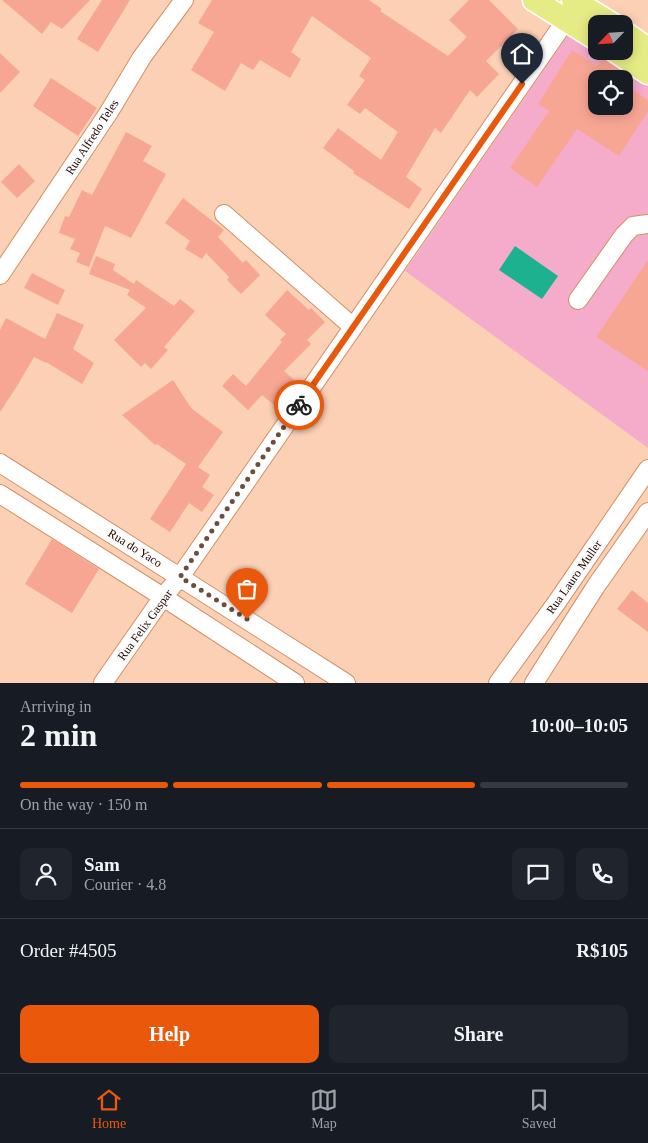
<!DOCTYPE html>
<meta charset="utf-8">
<style>
body{margin:0;font-family:Georgia,serif;background:#20242c;color:#f1f3f6;height:100vh;display:flex;flex-direction:column;font-size:19px;white-space:nowrap}
*{box-sizing:border-box;margin:0}
p{font-size:16px;color:#9ea1a6}
.icon{flex:none;width:28px;height:28px;fill:none;stroke:currentColor;stroke-width:2;stroke-linecap:round;stroke-linejoin:round}
.map{position:relative;height:683px;overflow:hidden}
.panel{display:flex;flex-direction:column;background:#171b24;flex:1}
.panel>*{flex:none}
.needle{width:32px;rotate:245deg}
.fabs{position:absolute;left:588px;top:15px;display:grid;gap:10px}
.fabs a{display:grid;place-items:center;width:45px;height:45px;border-radius:10px;background:#171b24;box-shadow:0 2px 12px #0003;font-size:25px}
.pin{position:absolute;display:grid;place-items:center;width:42px;height:42px;color:#fff;margin:-51px -21px;border-radius:50% 50% 50% 0;rotate:-45deg;box-shadow:0 0 5px #0007}
.pin .icon{rotate:45deg}
.courier{position:absolute;display:grid;place-items:center;width:50px;height:50px;margin:-25px;border:4px solid #ea580c;border-radius:50%;background:#fff;color:#222;box-shadow:0 1px 6px #0007}
.overview em{font-style:normal;font-weight:800}
.overview div{display:flex;flex-direction:column-reverse}
.overview{display:flex;align-items:center;justify-content:space-between;height:85px;padding:0 20px}
h1{font-size:32px;font-weight:800;line-height:38px}
.bar{display:grid;grid-template-columns:repeat(4,1fr);gap:8px 5px;align-content:center;height:60px;padding:0 20px}
.bar i{height:6px;border-radius:4px;background:#363941}
.bar .active{background:#ea580c}
.bar p{grid-column:span 4}
.line{display:flex;align-items:center;gap:12px;padding:0 20px;border-top:1px solid #363941}
.line div{flex:1}
.round{display:grid;place-items:center;flex:none;width:52px;height:52px;border-radius:10px;background:#20242c}
.primary-button{display:flex;gap:10px;margin-top:auto;padding:10px 20px}
.primary-button a{flex:1;height:58px;border-radius:10px;background:#ea580c;color:#fff;font-size:20px;font-weight:800;line-height:58px;text-align:center}
.primary-button a+a{background:#20242c;color:#f1f3f6}
.dock{display:flex;justify-content:space-around;align-items:center;height:70px;border-top:1px solid #363941;background:#171b24;font-size:14px;color:#9ea1a6}
.dock a{display:grid;justify-items:center;gap:2px}
.dock .active{color:#ea580c}
.map>svg:first-child{display:block}
</style>
<div class="map">
<svg width="648" height="683" viewBox="0 0 648 683">
<rect width="100%" height="100%" fill="#fbd0b5"/>
<path fill="#f5abca" fill-rule="evenodd" d="M 574,26 L 596,40 L 596,51 L 614,51 L 648,74 L 648,448 L 405,271 ZM 596,79 L 624,79 L 624,106 L 596,106 Z"/>
<path fill="#1eb190" d="M 515,246 L 558,276 L 542,299 L 499,270 Z"/>
<path fill="#f8a694" d="M 2,0 L 90,0 L 62,29 L 51,22 L 42,34 Z
M 102,0 L 130,0 L 98,52 L 77,39 Z
M 212,0 L 369,0 L 382,9 L 380,11 L 448,56 L 467,37 L 449,20 L 469,0 L 489,0 L 518,29 L 486,61 L 499,74 L 477,97 L 470,90 L 441,133 L 435,128 L 406,177 L 422,189 L 409,209 L 353,173 L 354,171 L 323,148 L 338,128 L 381,160 L 398,132 L 365,108 L 360,114 L 347,105 L 365,80 L 359,76 L 371,58 L 312,16 L 291,52 L 301,59 L 290,78 L 260,60 L 253,70 L 241,63 L 225,91 L 191,70 L 214,32 L 198,23 Z
M 572,50 L 597,66 L 603,57 L 608,62 L 633,79 L 596,79 L 596,106 L 624,106 L 624,84 L 648,100 L 648,111 L 619,156 L 577,129 L 537,187 L 510,168 L 549,111 L 538,104 Z
M 0,53 L 20,72 L 0,93 Z
M 51,78 L 97,108 L 78,136 L 33,106 Z
M 126,132 L 152,146 L 143,161 L 166,174 L 131,238 L 105,226 L 89,267 L 76,262 L 80,253 L 70,249 L 75,239 L 59,233 L 65,216 L 69,217 L 82,190 L 92,195 Z
M 19,164 L 35,181 L 17,198 L 1,182 Z
M 183,198 L 224,230 L 218,237 L 243,263 L 246,260 L 260,275 L 241,294 L 227,280 L 229,277 L 206,253 L 202,259 L 185,249 L 190,241 L 165,223 Z
M 96,256 L 115,264 L 113,270 L 134,284 L 136,280 L 174,306 L 180,299 L 195,311 L 164,347 L 168,350 L 151,369 L 145,363 L 141,367 L 114,340 L 146,308 L 127,295 L 130,290 L 89,274 Z
M 648,260 L 648,371 L 596,337 Z
M 32,273 L 65,290 L 58,305 L 24,288 Z
M 287,290 L 309,310 L 311,308 L 325,322 L 307,340 L 311,344 L 284,371 L 294,380 L 274,405 L 262,395 L 248,410 L 222,386 L 233,374 L 246,386 L 282,342 L 280,340 L 286,334 L 265,315 Z
M 57,313 L 84,325 L 73,349 L 94,363 L 82,384 L 46,362 L 46,363 L 34,357 L 17,386 L 0,412 L 0,330 L 6,318 L 45,339 Z
M 173,380 L 191,408 L 223,432 L 198,467 L 210,475 L 202,487 L 214,495 L 202,512 L 189,503 L 170,532 L 150,519 L 186,464 L 157,444 L 155,445 L 122,415 Z
M 52,539 L 99,569 L 72,613 L 25,584 Z
M 632,590 L 648,603 L 648,632 L 617,609 Z"/>
<g fill="none" stroke-linecap="round" stroke-linejoin="round">
<g stroke="#d49065" stroke-width="20">
<path id="minor" d="M 224,214 L 353,327
M 0,275 L 109,112 L 142,57 L 184,0
M 578,300 L 624,235 L 633,226 L 648,224
M 0,463 L 346,683
M 0,494 L 163,597 L 295,683
M 103,683 L 163,597 L 180,577 L 573,10
M 498,683 L 557,602 L 648,469
M 534,683 L 596,586 L 648,512"/>
</g>
<g stroke="#fff" stroke-width="25">
<path id="major" d="M 534,0 L 596,39
M 573,0 L 612,24
M 624,32 L 648,49
M 615,51 L 648,73"/>
</g>
<use href="#minor" stroke="#fff" stroke-width="18"/>
<use href="#major" stroke="#e6ec85" stroke-width="22"/>
</g>
<g fill="none" stroke-linecap="round" stroke-linejoin="round">
<path stroke="#6c4d3f" stroke-width="5" stroke-dasharray="0 9" d="M 247,619 L 180,577 L 299,405"/>
<path stroke="#ea580c" stroke-width="6" d="M 299,405 L 522,84"/>
</g>
<g text-anchor="middle" dominant-baseline="central" stroke-width="5" stroke-linejoin="round" paint-order="stroke">
<g font-size="12" fill="#1f0700" stroke="#fbfbfb">
<text transform="translate(92 137) rotate(-57)">Rua Alfredo Teles</text>
<text transform="translate(135 548) rotate(32)">Rua do Yaco</text>
<text transform="translate(574 577) rotate(-55)">Rua Lauro Muller</text>
<text transform="translate(145 625) rotate(-54)">Rua Felix Gaspar</text>
</g>
</g>
</svg>
<div class="fabs">
<a><svg class="needle" viewBox="-14 -14 28 28"><path d="M0-13l5 13h-10z" fill="#e53935"/><path d="M0 13l5-13h-10z" fill="#9ea1a6"/></svg></a>
<a><svg class="icon" aria-label="locate" viewBox="0 0 24 24"><circle cx="12" cy="12" r="6"/><path d="M12 2v4M12 18v4M2 12h4M18 12h4"/></svg></a>
</div>
<div class="pin" style="left:247px;top:619px;background:#ea580c"><svg class="icon" aria-label="bag" viewBox="0 0 24 24"><path d="M5 8h14l-1 12H6zM9 8a3 3 0 0 1 6 0"/></svg></div>
<div class="pin" style="left:522px;top:84px;background:#1f2937"><svg class="icon" aria-label="home" viewBox="0 0 24 24"><path d="M3 11l9-7 9 7M6 9v11h12V9"/></svg></div>
<div class="courier" style="left:299px;top:405px"><svg class="icon" aria-label="bike" viewBox="0 0 24 24"><circle cx="6" cy="16" r="4"/><circle cx="18" cy="16" r="4"/><path d="M6 16l4-8h5l3 8M10 8l3 8H6M13 5h3"/></svg></div>
</div>
<section class="panel">
<div class="overview"><div><h1>2 min</h1><p>Arriving in</p></div><em>10:00–10:05</em></div>
<div class="bar"><i class="active"></i><i class="active"></i><i class="active"></i><i></i><p>On the way · 150 m</p></div>
<div class="line" style="height:90px"><a class="round"><svg class="icon" aria-label="person" viewBox="0 0 24 24"><circle cx="12" cy="8" r="4"/><path d="M4 21q1-7 8-7t8 7"/></svg></a><div><b>Sam</b><p>Courier · 4.8</p></div><a class="round"><svg class="icon" aria-label="chat" viewBox="0 0 24 24"><path d="M4 5h16v11H9l-5 4z"/></svg></a><a class="round"><svg class="icon" aria-label="phone" viewBox="0 0 24 24"><path d="M5 4h4l2 5-3 2q2 4 5 5l2-3 5 2v4C11 20 4 13 5 4z"/></svg></a></div>
<div class="line" style="height:65px"><div>Order #4505</div><b>R$105</b></div>
<div class="primary-button"><a>Help</a><a>Share</a></div>
</section>
<nav class="dock">
<a class="active"><svg class="icon" aria-label="home" viewBox="0 0 24 24"><path d="M3 11l9-7 9 7M6 9v11h12V9"/></svg>Home</a>
<a><svg class="icon" aria-label="map" viewBox="0 0 24 24"><path d="M3 6l6-2 6 2 6-2v14l-6 2-6-2-6 2zM9 4v14M15 6v14"/></svg>Map</a>
<a><svg class="icon" aria-label="saved" viewBox="0 0 24 24"><path d="M7 4h10v16l-5-4-5 4z"/></svg>Saved</a>
</nav>
